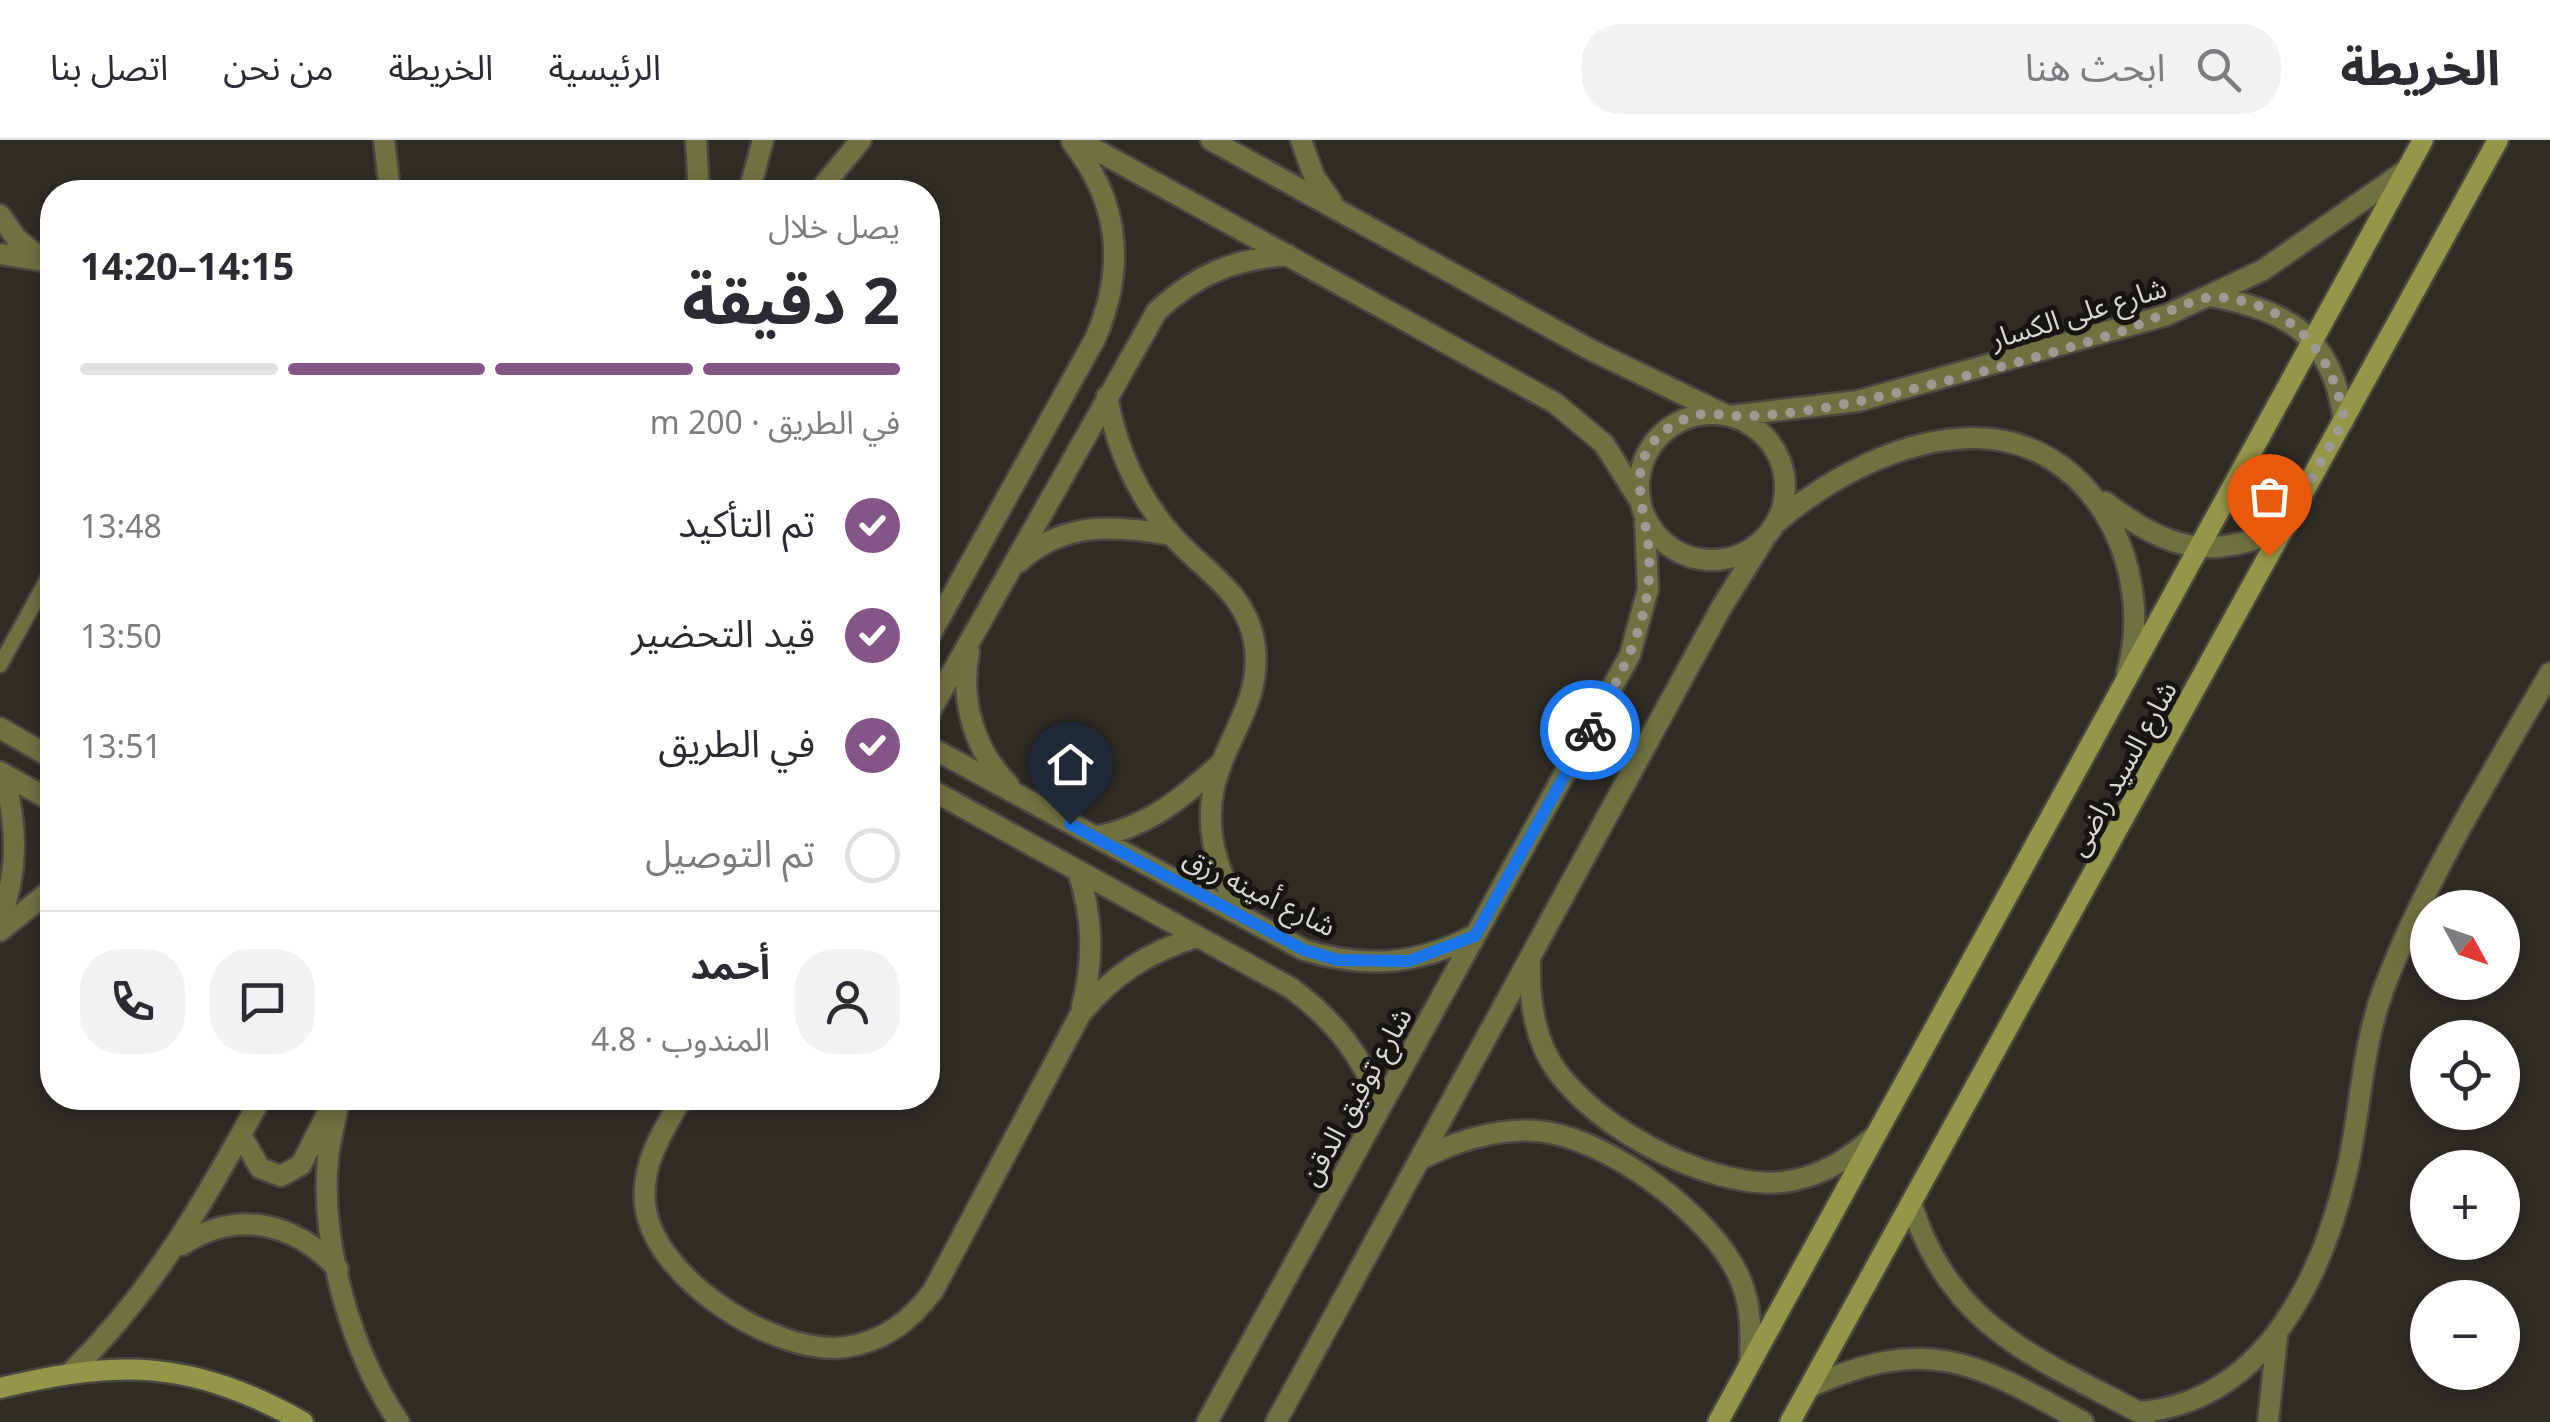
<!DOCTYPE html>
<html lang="ar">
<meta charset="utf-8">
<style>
body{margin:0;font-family:"Noto Sans","Noto Sans Arabic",sans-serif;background:#f2f2f3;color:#2b2b33;direction:rtl;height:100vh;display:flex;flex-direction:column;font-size:38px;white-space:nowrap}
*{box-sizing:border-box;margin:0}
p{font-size:32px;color:#7c7c81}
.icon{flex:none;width:55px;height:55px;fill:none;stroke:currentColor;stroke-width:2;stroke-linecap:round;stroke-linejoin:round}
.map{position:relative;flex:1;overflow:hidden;direction:ltr}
.details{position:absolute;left:40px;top:40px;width:900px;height:930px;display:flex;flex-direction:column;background:#fff;border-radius:40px;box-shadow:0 5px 15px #0003;direction:rtl}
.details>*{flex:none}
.needle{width:65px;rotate:130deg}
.fabs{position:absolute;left:2410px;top:750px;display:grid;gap:20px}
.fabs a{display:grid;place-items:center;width:110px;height:110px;border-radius:50%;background:#fff;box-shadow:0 5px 15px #0003;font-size:50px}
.pin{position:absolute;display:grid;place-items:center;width:85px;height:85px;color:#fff;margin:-102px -42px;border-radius:50% 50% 50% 0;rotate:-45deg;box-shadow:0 0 10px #0007}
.pin .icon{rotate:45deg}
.courier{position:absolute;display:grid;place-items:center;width:100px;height:100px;margin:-50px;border:8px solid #1a73e8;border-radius:50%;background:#fff;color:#222;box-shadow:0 2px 12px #0007}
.overview em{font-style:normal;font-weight:700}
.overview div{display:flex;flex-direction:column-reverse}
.overview{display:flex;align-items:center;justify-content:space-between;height:170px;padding:0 40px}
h1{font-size:65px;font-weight:700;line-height:75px}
.bar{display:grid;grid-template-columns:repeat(4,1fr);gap:15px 10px;align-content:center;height:120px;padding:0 40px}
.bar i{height:12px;border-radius:8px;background:#e1e1e2}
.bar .current{background:#855588}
.bar p{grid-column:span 4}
.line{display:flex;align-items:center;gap:25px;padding:0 40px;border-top:2px solid #e1e1e2}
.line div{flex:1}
.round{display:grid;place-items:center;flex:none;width:105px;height:105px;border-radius:40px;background:#f2f2f3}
ol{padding:0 40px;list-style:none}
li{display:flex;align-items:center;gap:30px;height:110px}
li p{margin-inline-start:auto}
li .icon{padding:10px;border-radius:50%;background:#855588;color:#fff;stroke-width:4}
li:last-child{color:#7c7c81}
li i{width:55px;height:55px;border:5px solid #e1e1e2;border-radius:50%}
header{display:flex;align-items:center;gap:60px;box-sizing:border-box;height:140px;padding:0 50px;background:#fff;border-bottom:2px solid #e1e1e2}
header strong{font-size:48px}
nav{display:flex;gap:55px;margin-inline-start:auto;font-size:35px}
.search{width:700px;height:90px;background:#f2f2f3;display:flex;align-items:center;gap:25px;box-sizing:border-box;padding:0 35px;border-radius:40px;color:#7c7c81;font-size:38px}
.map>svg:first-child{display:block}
</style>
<header>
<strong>الخريطة</strong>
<div class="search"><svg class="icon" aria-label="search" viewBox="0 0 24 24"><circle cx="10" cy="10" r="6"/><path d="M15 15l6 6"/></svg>ابحث هنا</div>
<nav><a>الرئيسية</a><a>الخريطة</a><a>من نحن</a><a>اتصل بنا</a></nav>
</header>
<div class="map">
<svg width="2550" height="1282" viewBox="0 0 2550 1282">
<rect width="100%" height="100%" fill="#2f2c26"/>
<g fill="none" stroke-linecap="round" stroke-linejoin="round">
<g stroke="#4a4742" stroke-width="19">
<path id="lane" d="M 0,525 L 52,431"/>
</g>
<g stroke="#4a4742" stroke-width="25">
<path id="street" d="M 384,0 L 390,52
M 696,0 L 699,52
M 1078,0 L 1555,263 L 1604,304 L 1638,358
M 1211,0 L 1591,210 L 1726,275
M 1301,0 L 1314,36 L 1332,62
M 749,52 L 763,0
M 818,52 L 861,0
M 0,75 L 16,98 L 52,128
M 0,114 L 38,120
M 2211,156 C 2290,172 2331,195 2344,280
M 1107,256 C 1116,307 1136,353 1170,393 C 1202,431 1248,451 1255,507 C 1260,553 1238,582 1222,622 C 1199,677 1214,727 1242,775
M1639 347a73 73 0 1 1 146 0a73 73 0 1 1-146 0Z
M 1730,276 L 1858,261 L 2167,175 L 2263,130 L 2405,31
M 2105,362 C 2169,410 2210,422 2285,387
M 1777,382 C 1829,338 1899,300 1970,298 C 2092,295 2157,428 2127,533
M 1019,422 C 1064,381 1115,385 1171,395
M 928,499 L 1095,199 C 1126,128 1120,63 1072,2
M 969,511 C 960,560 973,609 1009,645
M 928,575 L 1157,171 C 1197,134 1234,119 1288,115
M 0,588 L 52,618
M 928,606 L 1304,810 C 1367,829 1417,825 1475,795
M 0,632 L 52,661
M 928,648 L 1291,848 C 1335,881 1362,915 1381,966
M 1095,697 C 1148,687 1181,659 1220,624
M 1078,731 C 1093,777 1094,819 1082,866
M 0,780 C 19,731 17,685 4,635
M 0,791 L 52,749
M 1530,821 C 1529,853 1532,882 1545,911 C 1578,981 1707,1050 1783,1042 C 1817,1038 1846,1021 1871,999
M 340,958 C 336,977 330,998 328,1018 C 320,1103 351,1212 399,1282
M 682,958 C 663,991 641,1024 645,1063 C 651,1137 776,1217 846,1207 C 885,1201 910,1181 933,1151 L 1080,875 C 1112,835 1148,812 1197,797
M 241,995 L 260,1028 L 281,1036 L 301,1025 L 330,968
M 1419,1020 C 1456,1001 1495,988 1537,991 C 1608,997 1715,1077 1741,1141 C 1752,1168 1751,1196 1750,1224
M 1911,1063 C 1951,1190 2039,1218 2146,1276
M 182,1105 C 237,1069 294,1082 338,1129
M 72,1231 C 154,1151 207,1057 261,958
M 1810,1247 C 1929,1193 1977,1223 2083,1282
M 2138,1272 C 2264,1263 2323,1137 2348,1026 C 2361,967 2362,906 2384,848 C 2426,738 2491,635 2550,533
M 1207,1282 L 1630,515 L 1648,449 L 1645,380
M 1276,1282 L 1721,468 L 1763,401
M 2268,1282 L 2277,1197"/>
</g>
<g stroke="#4a4742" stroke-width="25">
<path id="secondary" d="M 0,1248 C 121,1219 192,1220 303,1282
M 1718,1282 L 2423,0
M 1790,1282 L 2498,0"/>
</g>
<use href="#lane" stroke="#6f7141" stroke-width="14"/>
<use href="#street" stroke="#6f7141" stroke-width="20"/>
<use href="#secondary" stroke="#959748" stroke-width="20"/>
</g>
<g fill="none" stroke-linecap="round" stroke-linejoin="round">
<path stroke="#9d9a96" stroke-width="10" stroke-dasharray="0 18" d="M 1590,590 C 1621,535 1653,479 1649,414 C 1647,371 1623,327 1662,293 C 1673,284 1688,276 1702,274 C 1712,273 1723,275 1732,276 C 1774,277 1820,269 1860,261 C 1948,242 2038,218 2123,191 C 2145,184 2195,156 2215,157 C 2289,162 2333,210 2344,280 L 2269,416"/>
<path stroke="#1a73e8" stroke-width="12" d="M 1070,684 L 1304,810 L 1338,820 L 1409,821 L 1475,796 L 1590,590"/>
</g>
<g text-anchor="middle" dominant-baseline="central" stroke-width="10" stroke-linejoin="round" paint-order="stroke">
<g font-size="28" fill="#d8d6d3" stroke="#161512">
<text transform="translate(2078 172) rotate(-17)">شارع على الكسار</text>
<text transform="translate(2121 628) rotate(-61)">شارع السيد راضى</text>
<text transform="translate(1260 751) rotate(26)">شارع أمينه رزق</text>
<text transform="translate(1355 956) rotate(-61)">شارع توفيق الدقن</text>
</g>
</g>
</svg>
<div class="fabs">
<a><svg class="needle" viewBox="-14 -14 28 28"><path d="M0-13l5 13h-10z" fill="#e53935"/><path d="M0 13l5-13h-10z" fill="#7c7c81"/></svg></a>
<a><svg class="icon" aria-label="locate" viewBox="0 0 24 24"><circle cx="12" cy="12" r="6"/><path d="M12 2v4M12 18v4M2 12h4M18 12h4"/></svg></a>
<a>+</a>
<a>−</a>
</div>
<div class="pin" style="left:2269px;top:416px;background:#ea580c"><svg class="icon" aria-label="bag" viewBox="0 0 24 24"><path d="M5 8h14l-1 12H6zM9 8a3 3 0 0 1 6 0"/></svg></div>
<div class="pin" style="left:1070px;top:684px;background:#1f2937"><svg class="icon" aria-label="home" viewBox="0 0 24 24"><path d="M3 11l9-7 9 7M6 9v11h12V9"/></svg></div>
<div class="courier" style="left:1590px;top:590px"><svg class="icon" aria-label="bike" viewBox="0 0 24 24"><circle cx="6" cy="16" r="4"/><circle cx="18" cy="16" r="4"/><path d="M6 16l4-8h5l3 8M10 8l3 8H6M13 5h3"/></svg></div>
<section class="details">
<div class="overview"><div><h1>2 دقيقة</h1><p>يصل خلال</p></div><em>14:15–14:20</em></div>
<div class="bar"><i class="current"></i><i class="current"></i><i class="current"></i><i></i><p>في الطريق · 200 m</p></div>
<ol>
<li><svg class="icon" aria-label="check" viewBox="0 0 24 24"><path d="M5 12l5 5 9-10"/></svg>تم التأكيد<p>13:48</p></li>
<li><svg class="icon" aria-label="check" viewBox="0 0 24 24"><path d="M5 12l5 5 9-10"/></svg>قيد التحضير<p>13:50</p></li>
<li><svg class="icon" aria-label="check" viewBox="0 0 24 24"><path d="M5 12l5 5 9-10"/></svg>في الطريق<p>13:51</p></li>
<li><i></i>تم التوصيل</li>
</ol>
<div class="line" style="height:180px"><a class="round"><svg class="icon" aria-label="person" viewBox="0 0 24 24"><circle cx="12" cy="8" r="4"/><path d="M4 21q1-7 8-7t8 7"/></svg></a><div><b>أحمد</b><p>المندوب · 4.8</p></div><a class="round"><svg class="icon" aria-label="chat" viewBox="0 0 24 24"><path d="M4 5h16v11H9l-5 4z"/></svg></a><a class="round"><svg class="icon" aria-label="phone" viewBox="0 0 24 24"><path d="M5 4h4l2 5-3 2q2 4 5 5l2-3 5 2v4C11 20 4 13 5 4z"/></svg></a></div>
</section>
</div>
